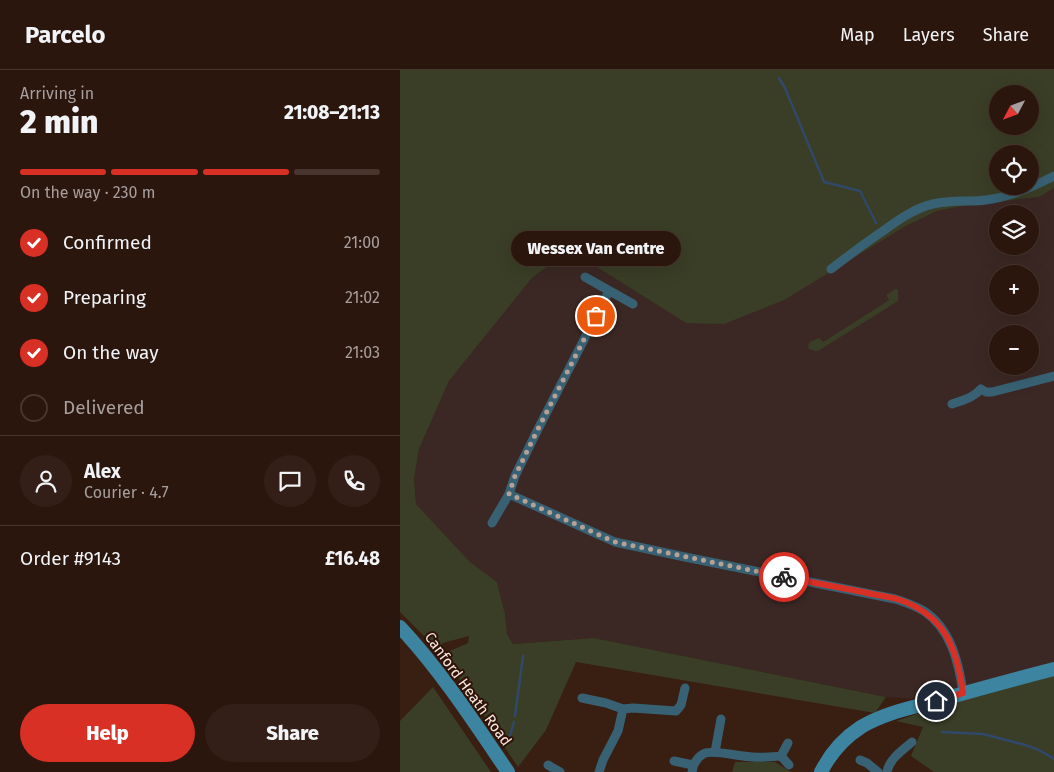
<!DOCTYPE html>
<meta charset="utf-8">
<style>
body{margin:0;font-family:"Fira Sans",sans-serif;background:#331f17;color:#f1f3f6;height:100vh;display:flex;flex-direction:column;font-size:19px;white-space:nowrap}
*{box-sizing:border-box;margin:0}
p{font-size:16px;color:#a69f9e}
.icon{flex:none;width:28px;height:28px;fill:none;stroke:currentColor;stroke-width:2;stroke-linecap:round;stroke-linejoin:round}
.map{position:relative;flex:1;overflow:hidden}
.details{display:flex;flex-direction:column;background:#2b160e;width:400px}
.details>*{flex:none}
.needle{width:32px;rotate:229deg}
.tools{position:absolute;left:589px;top:15px;display:grid;gap:10px}
.tools a{display:grid;place-items:center;width:50px;height:50px;border-radius:50%;background:#2b160e;box-shadow:0 5px 20px #0002,0 0 0 1px #47352e;font-size:25px}
.pin{position:absolute;display:grid;place-items:center;width:42px;height:42px;color:#fff;margin:-21px;border:2px solid #fff;border-radius:50%;box-shadow:0 1px 5px #0007}
.courier{position:absolute;display:grid;place-items:center;width:50px;height:50px;margin:-25px;border:4px solid #d93025;border-radius:50%;background:#fff;color:#222;box-shadow:0 1px 6px #0007}
.bubble{position:absolute;height:35px;border-radius:18px;background:#2b160e;box-shadow:0 5px 20px #0002,0 0 0 1px #47352e;font-size:16px;font-weight:800;line-height:35px;text-align:center}
.summary em{font-style:normal;font-weight:800}
.summary div{display:flex;flex-direction:column-reverse}
.summary{display:flex;align-items:center;justify-content:space-between;height:85px;padding:0 20px}
h1{font-size:32px;font-weight:800;line-height:38px}
.bar{display:grid;grid-template-columns:repeat(4,1fr);gap:8px 5px;align-content:center;height:60px;padding:0 20px}
.bar i{height:6px;border-radius:4px;background:#47352e}
.bar .current{background:#d93025}
.bar p{grid-column:span 4}
.line{display:flex;align-items:center;gap:12px;padding:0 20px;border-top:1px solid #47352e}
.line div{flex:1}
.round{display:grid;place-items:center;flex:none;width:52px;height:52px;border-radius:26px;background:#331f17}
ol{padding:0 20px;list-style:none}
li{display:flex;align-items:center;gap:15px;height:55px}
li p{margin-inline-start:auto}
li .icon{padding:5px;border-radius:50%;background:#d93025;color:#fff;stroke-width:4}
li:last-child{color:#a69f9e}
li i{width:28px;height:28px;border:2px solid #47352e;border-radius:50%}
.cta{display:flex;gap:10px;margin-top:auto;padding:10px 20px}
.cta a{flex:1;height:58px;border-radius:30px;background:#d93025;color:#fff;font-size:20px;font-weight:800;line-height:58px;text-align:center}
.cta a+a{background:#331f17;color:#f1f3f6}
header{display:flex;align-items:center;gap:30px;box-sizing:border-box;height:70px;padding:0 25px;background:#2b160e;border-bottom:1px solid #47352e}
header strong{font-size:24px}
nav{display:flex;gap:28px;margin-inline-start:auto;font-size:18px}
main{display:flex;flex:1;min-height:0}
.map>svg:first-child{display:block}
</style>
<header>
<strong>Parcelo</strong>
<nav><a>Map</a><a>Layers</a><a>Share</a></nav>
</header>
<main>
<section class="details">
<div class="summary"><div><h1>2 min</h1><p>Arriving in</p></div><em>21:08–21:13</em></div>
<div class="bar"><i class="current"></i><i class="current"></i><i class="current"></i><i></i><p>On the way · 230 m</p></div>
<ol>
<li><svg class="icon" aria-label="check" viewBox="0 0 24 24"><path d="M5 12l5 5 9-10"/></svg>Confirmed<p>21:00</p></li>
<li><svg class="icon" aria-label="check" viewBox="0 0 24 24"><path d="M5 12l5 5 9-10"/></svg>Preparing<p>21:02</p></li>
<li><svg class="icon" aria-label="check" viewBox="0 0 24 24"><path d="M5 12l5 5 9-10"/></svg>On the way<p>21:03</p></li>
<li><i></i>Delivered</li>
</ol>
<div class="line" style="height:90px"><a class="round"><svg class="icon" aria-label="person" viewBox="0 0 24 24"><circle cx="12" cy="8" r="4"/><path d="M4 21q1-7 8-7t8 7"/></svg></a><div><b>Alex</b><p>Courier · 4.7</p></div><a class="round"><svg class="icon" aria-label="chat" viewBox="0 0 24 24"><path d="M4 5h16v11H9l-5 4z"/></svg></a><a class="round"><svg class="icon" aria-label="phone" viewBox="0 0 24 24"><path d="M5 4h4l2 5-3 2q2 4 5 5l2-3 5 2v4C11 20 4 13 5 4z"/></svg></a></div>
<div class="line" style="height:65px"><div>Order #9143</div><b>£16.48</b></div>
<div class="cta"><a>Help</a><a>Share</a></div>
</section>
<div class="map">
<svg width="654" height="702" viewBox="0 0 654 702">
<rect width="100%" height="100%" fill="#391e12"/>
<path fill="#3b2824" fill-rule="evenodd" d="M 654,118 L 654,593 L 535,626 L 516,629 L 486,627 L 194,568 L 113,574 L 107,564 L 105,544 L 97,512 L 70,492 L 16,434 L 14,409 L 19,379 L 49,311 L 132,208 L 163,185 L 184,189 L 286,253 L 504,157 L 537,141 L 562,136 L 639,127 ZM 598,144 L 630,144 L 630,176 L 598,176 ZM 598,204 L 630,204 L 630,236 L 598,236 ZM 486,225 L 498,231 L 412,280 L 423,272 L 489,230 ZM 598,264 L 630,264 L 630,296 L 598,296 Z"/>
<path fill="#3a3e26" fill-rule="evenodd" d="M 0,0 L 654,0 L 654,118 L 639,127 L 562,136 L 537,141 L 504,157 L 384,230 L 324,254 L 286,253 L 184,189 L 163,185 L 132,208 L 49,311 L 19,379 L 14,409 L 16,434 L 70,492 L 97,512 L 105,544 L 107,564 L 113,574 L 194,568 L 486,627 L 475,643 L 176,592 L 146,660 L 118,697 L 43,584 L 68,573 L 69,566 L 43,573 L 37,579 L 0,542 ZM 598,24 L 630,24 L 630,56 L 598,56 ZM 598,84 L 630,84 L 630,116 L 598,116 Z
M 495,219 L 498,220 L 498,231 L 418,281 L 415,281 L 409,279 L 408,276 L 410,272 L 419,268 L 423,272 L 489,230 L 486,225 Z
M 654,606 L 654,702 L 534,702 L 511,686 L 523,657 L 496,651 L 545,634 L 594,621 Z
M 33,617 L 91,702 L 0,702 L 0,651 Z
M 335,692 L 375,692 L 391,702 L 332,702 Z"/>
<g fill="none" stroke-linecap="round" stroke-linejoin="round">
<path stroke="#314869" stroke-width="2.5" d="M 379,8 L 385,18 L 424,112 L 460,121 L 476,153
M 115,646 L 123,586
M 542,662 L 583,664 L 625,675 L 639,680 L 654,689
M 109,669 L 114,652"/>
<path stroke="#386274" stroke-width="9" d="M 431,199 C 448,186 465,173 483,161 C 498,150 515,138 533,134 C 551,130 569,132 586,130 C 610,127 633,117 654,106
M 185,207 L 233,234
M 209,221 L 136,363 L 115,406 L 109,424 L 195,463 L 215,472 L 285,487 L 495,529 C 505,532 515,536 524,541 C 551,559 559,593 563,623
M 552,334 C 563,330 573,328 581,319 L 586,322 L 592,322 L 654,306
M 92,453 L 109,424
M 182,628 L 206,633 L 223,639
M 315,682 L 321,649
M 381,686 L 389,695
M 460,690 L 467,693 L 478,702
M 274,691 L 293,695
M 148,695 L 160,702
M 199,702 L 203,690 L 218,661 L 223,639 L 233,638 L 276,641 L 281,635 L 285,618
M 292,702 C 293,694 297,687 305,683 C 315,680 341,687 353,687 C 362,688 371,687 381,686 L 388,673
M 487,702 C 489,689 503,680 512,672"/>
<path stroke="#3c84a0" stroke-width="14" d="M 0,557 C 41,601 74,652 108,702
M 421,702 C 430,684 444,668 461,657 C 484,643 511,638 536,631 C 575,620 615,609 654,599"/>
</g>
<g fill="none" stroke-linecap="round" stroke-linejoin="round">
<path stroke="#b6a197" stroke-width="5" stroke-dasharray="0 9" d="M 196,246 L 136,363 L 115,406 L 109,424 L 195,463 L 215,472 L 384,507"/>
<path stroke="#d93025" stroke-width="6" d="M 384,507 C 410,512 436,517 463,522 C 474,525 486,526 497,529 C 544,544 557,577 563,623 L 536,631"/>
</g>
<g text-anchor="middle" dominant-baseline="central" stroke-width="4" stroke-linejoin="round" paint-order="stroke">
<g font-size="15" fill="#fae7df" stroke="#2e1408">
<text transform="translate(68 619) rotate(54)">Canford Heath Road</text>
</g>
</g>
</svg>
<div class="tools">
<a><svg class="needle" viewBox="-14 -14 28 28"><path d="M0-13l5 13h-10z" fill="#e53935"/><path d="M0 13l5-13h-10z" fill="#a69f9e"/></svg></a>
<a><svg class="icon" aria-label="locate" viewBox="0 0 24 24"><circle cx="12" cy="12" r="6"/><path d="M12 2v4M12 18v4M2 12h4M18 12h4"/></svg></a>
<a><svg class="icon" aria-label="layers" viewBox="0 0 24 24"><path d="M12 4l9 5-9 5-9-5zM3 14l9 5 9-5"/></svg></a>
<a>+</a>
<a>−</a>
</div>
<div class="pin" style="left:196px;top:246px;background:#ea580c"><svg class="icon" aria-label="bag" viewBox="0 0 24 24"><path d="M5 8h14l-1 12H6zM9 8a3 3 0 0 1 6 0"/></svg></div>
<div class="pin" style="left:536px;top:631px;background:#1f2937"><svg class="icon" aria-label="home" viewBox="0 0 24 24"><path d="M3 11l9-7 9 7M6 9v11h12V9"/></svg></div>
<div class="courier" style="left:384px;top:507px"><svg class="icon" aria-label="bike" viewBox="0 0 24 24"><circle cx="6" cy="16" r="4"/><circle cx="18" cy="16" r="4"/><path d="M6 16l4-8h5l3 8M10 8l3 8H6M13 5h3"/></svg></div>
<div class="bubble" style="left:111px;top:161px;width:170px">Wessex Van Centre</div>
</div>
</main>
